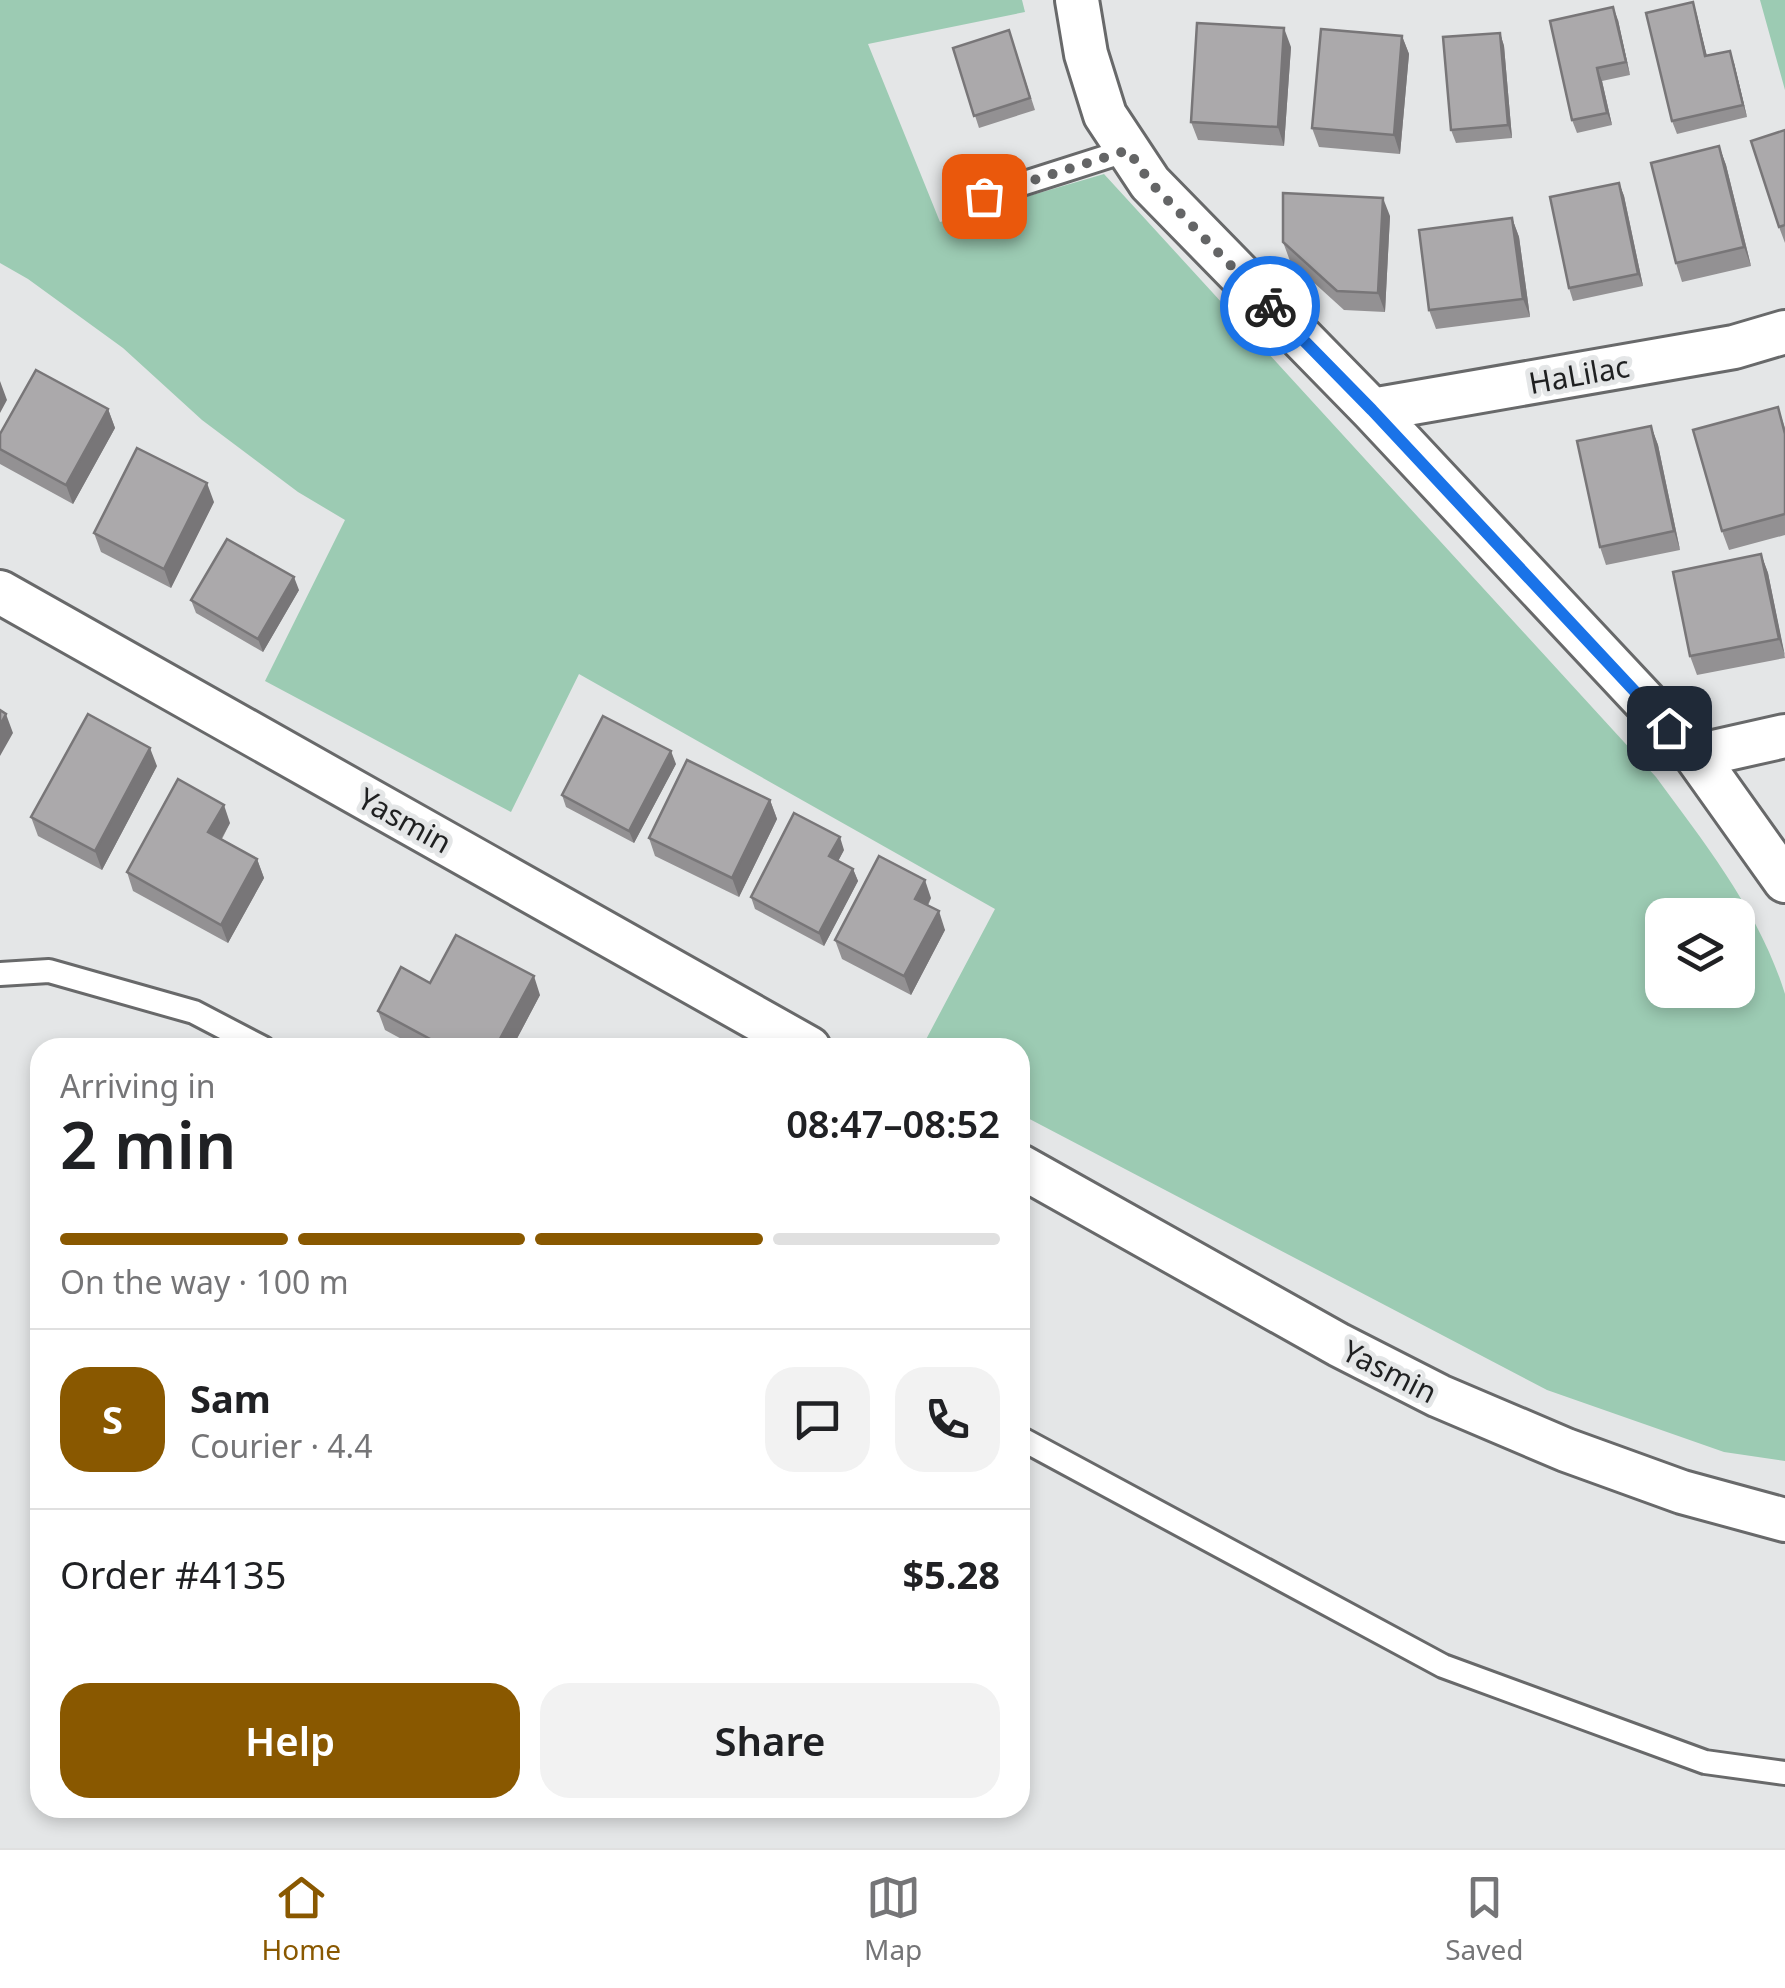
<!DOCTYPE html>
<meta charset="utf-8">
<style>
body{margin:0;font-family:"Noto Sans",sans-serif;background:#f2f2f2;color:#202124;height:100vh;display:flex;flex-direction:column;font-size:38px;white-space:nowrap}
*{box-sizing:border-box;margin:0}
p{font-size:32px;color:#757577}
.icon{flex:none;width:55px;height:55px;fill:none;stroke:currentColor;stroke-width:2;stroke-linecap:round;stroke-linejoin:round}
.map{position:relative;flex:1;overflow:hidden}
.sheet{position:absolute;left:30px;top:1038px;width:1000px;height:780px;display:flex;flex-direction:column;background:#fff;border-radius:30px;box-shadow:0 5px 15px #0003}
.sheet>*{flex:none}
.tools{position:absolute;left:1645px;top:898px;display:grid;gap:20px}
.tools a{display:grid;place-items:center;width:110px;height:110px;border-radius:20px;background:#fff;box-shadow:0 5px 15px #0003;font-size:50px}
.pin{position:absolute;display:grid;place-items:center;width:85px;height:85px;color:#fff;margin:-42px;border-radius:20px;box-shadow:0 5px 15px #0006}
.courier{position:absolute;display:grid;place-items:center;width:100px;height:100px;margin:-50px;border:8px solid #1a73e8;border-radius:50%;background:#fff;color:#222;box-shadow:0 2px 12px #0007}
.overview em{font-style:normal;font-weight:600}
.overview div{display:flex;flex-direction:column-reverse}
.overview{display:flex;align-items:center;justify-content:space-between;height:170px;padding:0 30px}
h1{font-size:65px;font-weight:600;line-height:75px}
.bar{display:grid;grid-template-columns:repeat(4,1fr);gap:15px 10px;align-content:center;height:120px;padding:0 30px}
.bar i{height:12px;border-radius:8px;background:#e0e0e0}
.bar .selected{background:#895800}
.bar p{grid-column:span 4}
.line{display:flex;align-items:center;gap:25px;padding:0 30px;border-top:2px solid #e0e0e0}
.line div{flex:1}
.round{display:grid;place-items:center;flex:none;width:105px;height:105px;border-radius:30px;background:#f2f2f2}
.cta{display:flex;gap:20px;margin-top:auto;padding:20px 30px}
.cta a{flex:1;height:115px;border-radius:30px;background:#895800;color:#fff;font-size:40px;font-weight:600;line-height:115px;text-align:center}
.cta a+a{background:#f2f2f2;color:#202124}
.tabs{display:flex;justify-content:space-around;align-items:center;height:140px;border-top:2px solid #e0e0e0;background:#fff;font-size:28px;color:#757577}
.tabs a{display:grid;justify-items:center;gap:5px}
.tabs .selected{color:#895800}
.map>svg:first-child{display:block}
</style>
<div class="map">
<svg width="1785" height="1848" viewBox="0 0 1785 1848">
<rect width="100%" height="100%" fill="#e4e6e7"/>
<path fill="#9ccbb3" fill-rule="evenodd" d="M 0,0 L 1022,0 L 1025,12 L 868,44 L 940,222 L 1104,174 L 1656,777 C 1706,845 1760,913 1785,994 L 1785,1461 L 1724,1452 L 1547,1390 L 1020,1114 L 1020,1048 L 922,1047 L 995,909 L 579,674 L 511,812 L 265,681 L 345,520 L 298,492 L 202,420 L 123,348 L 28,279 L 0,263 ZM 1662,915 L 1738,915 L 1738,990 L 1662,990 Z
M 1760,0 L 1785,0 L 1785,90 Z"/>
<g fill="none" stroke-linecap="round" stroke-linejoin="round">
<g stroke="#68696a" stroke-width="28">
<path id="service" d="M 984,196 L 1128,150
M 0,974 L 49,971 L 194,1012 L 263,1048
M 1020,1438 L 1443,1666 L 1705,1762 L 1785,1773"/>
</g>
<g stroke="#68696a" stroke-width="48">
<path id="minor" d="M 1077,0 L 1086,54 L 1105,115 L 1150,183 L 1372,410 L 1696,756 L 1785,881
M 1372,410 L 1734,347 L 1785,332
M 0,592 L 809,1048
M 1696,756 L 1785,736
M 1020,1166 L 1339,1345 L 1439,1396 L 1566,1450 L 1682,1492 L 1785,1520"/>
</g>
<use href="#service" stroke="#fff" stroke-width="22"/>
<use href="#minor" stroke="#fff" stroke-width="42"/>
</g>
<path fill="#939193" d="M 1693,2 L 1707,56 L 1734,63 L 1747,117 L 1677,134 L 1672,121 Z
M 1618,20 L 1630,75 L 1602,81 L 1612,125 L 1577,133 L 1572,120 Z
M 1009,30 L 1035,110 L 979,128 L 953,48 Z
M 1500,33 L 1504,46 L 1512,138 L 1456,143 L 1451,130 Z
M 1402,36 L 1409,54 L 1400,154 L 1319,147 L 1312,128 Z
M 1291,47 L 1284,146 L 1198,140 L 1191,122 Z
M 1785,130 L 1785,243 L 1779,227 Z
M 1719,146 L 1726,165 L 1751,266 L 1682,282 L 1676,263 Z
M 1619,183 L 1624,196 L 1643,286 L 1573,301 L 1569,288 Z
M 1390,216 L 1385,312 L 1344,310 L 1290,261 L 1283,242 Z
M 1512,218 L 1519,237 L 1530,317 L 1436,329 L 1429,310 Z
M 1778,407 L 1785,428 L 1785,535 L 1729,550 L 1722,531 Z
M 108,409 L 115,428 L 73,504 L 0,464 L 0,434 Z
M 1651,426 L 1658,445 L 1680,550 L 1606,565 L 1600,547 Z
M 214,502 L 171,588 L 101,552 L 94,533 Z
M 1761,554 L 1768,573 L 1785,658 L 1697,675 L 1690,656 Z
M 299,590 L 263,652 L 196,613 L 191,600 Z
M 676,764 L 634,843 L 566,807 L 562,795 Z
M 157,766 L 102,870 L 38,836 L 31,817 Z
M 770,800 L 777,819 L 739,897 L 655,856 L 649,838 Z
M 230,823 L 222,839 L 257,859 L 264,878 L 228,943 L 133,891 L 127,872 Z
M 844,850 L 838,861 L 853,869 L 858,881 L 824,946 L 755,909 L 751,897 Z
M 931,898 L 928,906 L 945,930 L 911,995 L 842,959 L 835,940 Z
M 430,983 L 540,995 L 512,1048 L 418,1048 L 385,1030 L 378,1011 Z"/>
<path fill="#787678" d="M 1693,2 L 1697,15 L 1710,69 L 1705,56 Z
M 1613,7 L 1618,20 L 1630,75 L 1626,62 Z
M 1284,28 L 1291,47 L 1284,146 L 1278,127 Z
M 1500,33 L 1504,46 L 1512,138 L 1508,125 Z
M 1402,36 L 1409,54 L 1400,154 L 1394,135 Z
M 1730,51 L 1734,63 L 1747,117 L 1743,105 Z
M 1597,68 L 1602,81 L 1612,125 L 1607,113 Z
M 1719,146 L 1726,165 L 1751,266 L 1744,247 Z
M 1619,183 L 1624,196 L 1643,286 L 1638,274 Z
M 1383,198 L 1390,216 L 1385,312 L 1378,293 Z
M 1512,218 L 1519,237 L 1530,317 L 1523,299 Z
M 0,381 L 7,400 L 0,413 Z
M 108,409 L 115,428 L 73,504 L 66,485 Z
M 1651,426 L 1658,445 L 1680,550 L 1674,531 Z
M 207,483 L 214,502 L 171,588 L 164,569 Z
M 1761,554 L 1768,573 L 1785,656 L 1779,639 Z
M 294,577 L 299,590 L 263,652 L 258,639 Z
M 6,714 L 13,733 L 0,756 L 0,725 Z
M 150,748 L 157,766 L 102,870 L 95,851 Z
M 671,751 L 676,764 L 634,843 L 629,831 Z
M 770,800 L 777,819 L 739,897 L 732,878 Z
M 224,805 L 230,823 L 215,850 L 208,832 Z
M 840,837 L 844,850 L 834,869 L 829,856 Z
M 257,859 L 264,878 L 228,943 L 221,925 Z
M 853,869 L 858,881 L 824,946 L 819,933 Z
M 925,880 L 931,898 L 921,917 L 915,899 Z
M 939,911 L 945,930 L 911,995 L 904,976 Z
M 534,976 L 540,995 L 512,1048 L 495,1048 Z"/>
<path fill="#aba9ab" stroke="#787678" stroke-width="2.5" d="M 1693,2 L 1705,56 L 1730,51 L 1743,105 L 1672,121 L 1646,13 Z
M 1613,7 L 1626,62 L 1597,68 L 1607,113 L 1572,120 L 1550,21 Z
M 1197,23 L 1284,28 L 1278,127 L 1191,122 Z
M 1321,29 L 1402,36 L 1394,135 L 1312,128 Z
M 1009,30 L 1030,98 L 974,116 L 953,48 Z
M 1500,33 L 1508,125 L 1451,130 L 1443,37 Z
M 1785,130 L 1785,225 L 1779,227 L 1751,141 Z
M 1719,146 L 1744,247 L 1676,263 L 1651,163 Z
M 1619,183 L 1638,274 L 1569,288 L 1550,197 Z
M 1283,193 L 1383,198 L 1378,293 L 1337,291 L 1283,242 Z
M 1512,218 L 1523,299 L 1429,310 L 1419,230 Z
M 36,370 L 108,409 L 66,485 L 0,449 L 0,434 Z
M 1778,407 L 1785,434 L 1785,514 L 1722,531 L 1693,430 Z
M 1651,426 L 1674,531 L 1600,547 L 1577,441 Z
M 137,448 L 207,483 L 164,569 L 94,533 Z
M 227,539 L 294,577 L 258,639 L 191,600 Z
M 1761,554 L 1779,639 L 1690,656 L 1673,572 Z
M 0,710 L 6,714 L 0,725 Z
M 88,714 L 150,748 L 95,851 L 31,817 Z
M 603,716 L 671,751 L 629,831 L 562,795 Z
M 687,760 L 770,800 L 732,878 L 649,838 Z
M 178,779 L 224,805 L 208,832 L 257,859 L 221,925 L 127,872 Z
M 794,813 L 840,837 L 829,856 L 853,869 L 819,933 L 751,897 Z
M 879,856 L 925,880 L 915,899 L 939,911 L 904,976 L 835,940 Z
M 456,935 L 534,976 L 495,1048 L 447,1048 L 378,1011 L 401,967 L 430,983 Z"/>
<g fill="none" stroke-linecap="round" stroke-linejoin="round">
<path stroke="#646566" stroke-width="10" stroke-dasharray="0 18" d="M 984,196 L 1128,150 L 1150,182 L 1270,306"/>
<path stroke="#1a73e8" stroke-width="12" d="M 1270,306 L 1372,410 L 1669,728"/>
</g>
<g text-anchor="middle" dominant-baseline="central" stroke-width="10" stroke-linejoin="round" paint-order="stroke">
<g font-size="30" fill="#1f2021" stroke="#e4e6e7">
<text transform="translate(1579 374) rotate(-10)">HaLilac</text>
<text transform="translate(405 820) rotate(29)">Yasmin</text>
<text transform="translate(1390 1371) rotate(27)">Yasmin</text>
</g>
</g>
</svg>
<div class="tools">
<a><svg class="icon" aria-label="layers" viewBox="0 0 24 24"><path d="M12 4l9 5-9 5-9-5zM3 14l9 5 9-5"/></svg></a>
</div>
<div class="pin" style="left:984px;top:196px;background:#ea580c"><svg class="icon" aria-label="bag" viewBox="0 0 24 24"><path d="M5 8h14l-1 12H6zM9 8a3 3 0 0 1 6 0"/></svg></div>
<div class="pin" style="left:1669px;top:728px;background:#1f2937"><svg class="icon" aria-label="home" viewBox="0 0 24 24"><path d="M3 11l9-7 9 7M6 9v11h12V9"/></svg></div>
<div class="courier" style="left:1270px;top:306px"><svg class="icon" aria-label="bike" viewBox="0 0 24 24"><circle cx="6" cy="16" r="4"/><circle cx="18" cy="16" r="4"/><path d="M6 16l4-8h5l3 8M10 8l3 8H6M13 5h3"/></svg></div>
<section class="sheet">
<div class="overview"><div><h1>2 min</h1><p>Arriving in</p></div><em>08:47–08:52</em></div>
<div class="bar"><i class="selected"></i><i class="selected"></i><i class="selected"></i><i></i><p>On the way · 100 m</p></div>
<div class="line" style="height:180px"><b class="round" style="background:#895800;color:#fff">S</b><div><b>Sam</b><p>Courier · 4.4</p></div><a class="round"><svg class="icon" aria-label="chat" viewBox="0 0 24 24"><path d="M4 5h16v11H9l-5 4z"/></svg></a><a class="round"><svg class="icon" aria-label="phone" viewBox="0 0 24 24"><path d="M5 4h4l2 5-3 2q2 4 5 5l2-3 5 2v4C11 20 4 13 5 4z"/></svg></a></div>
<div class="line" style="height:130px"><div>Order #4135</div><b>$5.28</b></div>
<div class="cta"><a>Help</a><a>Share</a></div>
</section>
</div>
<nav class="tabs">
<a class="selected"><svg class="icon" aria-label="home" viewBox="0 0 24 24"><path d="M3 11l9-7 9 7M6 9v11h12V9"/></svg>Home</a>
<a><svg class="icon" aria-label="map" viewBox="0 0 24 24"><path d="M3 6l6-2 6 2 6-2v14l-6 2-6-2-6 2zM9 4v14M15 6v14"/></svg>Map</a>
<a><svg class="icon" aria-label="saved" viewBox="0 0 24 24"><path d="M7 4h10v16l-5-4-5 4z"/></svg>Saved</a>
</nav>
